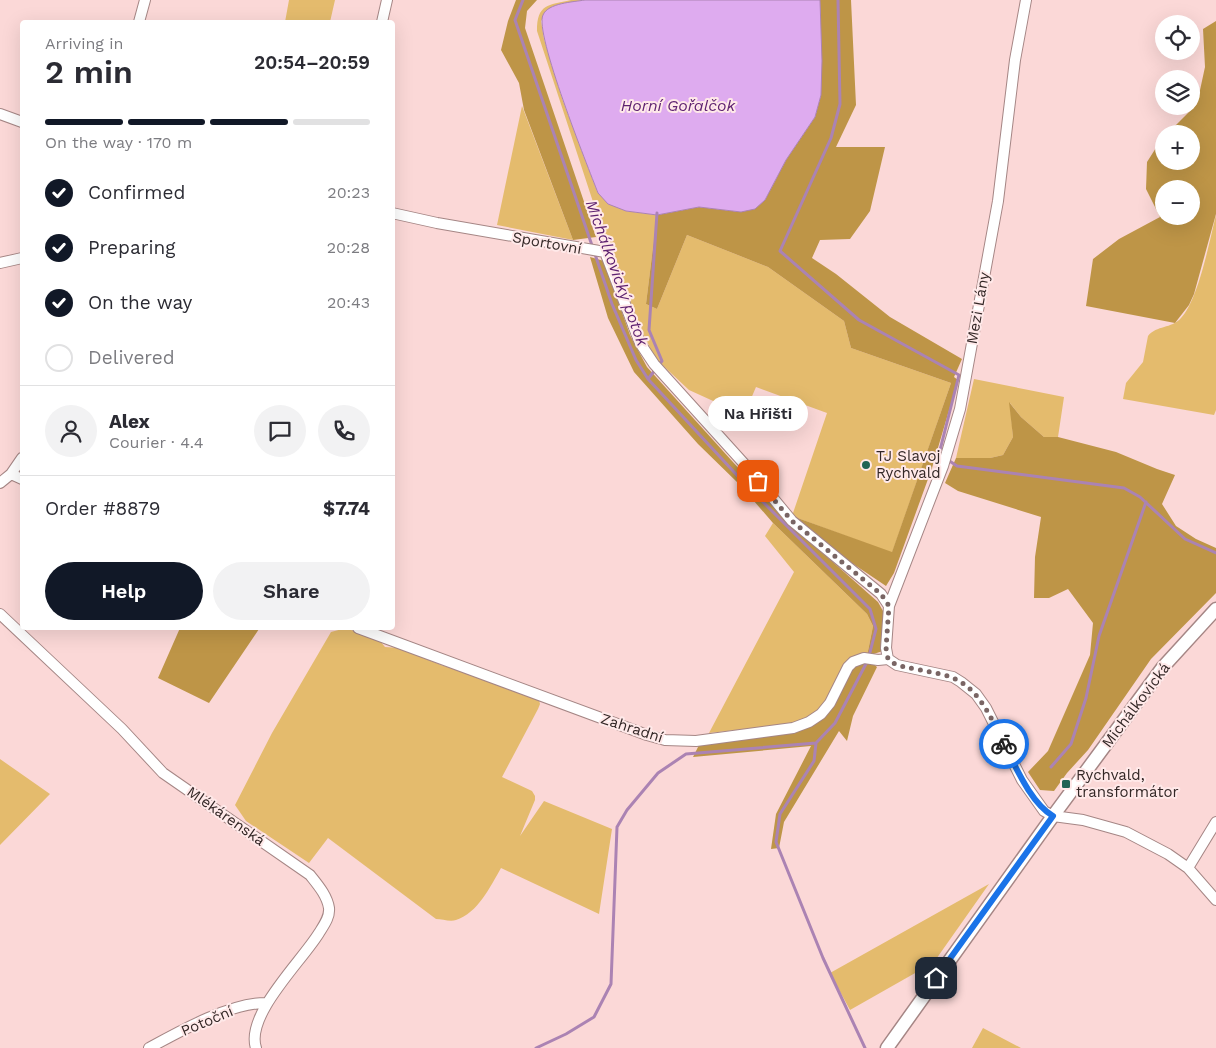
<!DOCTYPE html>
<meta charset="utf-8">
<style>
body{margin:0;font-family:"Work Sans",sans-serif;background:#f2f2f3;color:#2b2b33;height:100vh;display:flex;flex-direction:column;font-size:19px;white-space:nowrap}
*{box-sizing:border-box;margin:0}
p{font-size:16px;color:#7c7c81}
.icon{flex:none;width:28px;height:28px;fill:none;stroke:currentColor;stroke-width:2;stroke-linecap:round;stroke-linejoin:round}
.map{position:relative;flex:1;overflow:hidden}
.details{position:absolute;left:20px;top:20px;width:375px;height:610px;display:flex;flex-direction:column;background:#fff;border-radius:5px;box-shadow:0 5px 20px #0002}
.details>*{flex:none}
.fabs{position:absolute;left:1155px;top:15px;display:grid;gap:10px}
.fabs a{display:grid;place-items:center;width:45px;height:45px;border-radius:50%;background:#fff;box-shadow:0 5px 20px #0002;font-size:25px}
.pin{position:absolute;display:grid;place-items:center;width:42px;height:42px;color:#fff;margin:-21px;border-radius:10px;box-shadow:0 2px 8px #0006}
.courier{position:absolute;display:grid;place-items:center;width:50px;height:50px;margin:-25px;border:4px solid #1a73e8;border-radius:50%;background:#fff;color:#222;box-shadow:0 1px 6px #0007}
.bubble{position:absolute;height:35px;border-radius:18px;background:#fff;box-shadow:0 5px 20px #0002;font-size:16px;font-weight:600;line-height:35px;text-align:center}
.summary em{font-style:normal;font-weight:600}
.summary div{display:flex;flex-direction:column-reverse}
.summary{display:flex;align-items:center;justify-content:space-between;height:85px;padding:0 25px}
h1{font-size:32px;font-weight:600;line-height:38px}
.bar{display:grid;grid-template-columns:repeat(4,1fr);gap:8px 5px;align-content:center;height:60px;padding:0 25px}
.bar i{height:6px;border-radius:4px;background:#e1e1e2}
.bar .on{background:#111827}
.bar p{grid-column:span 4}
.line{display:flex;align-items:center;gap:12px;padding:0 25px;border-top:1px solid #e1e1e2}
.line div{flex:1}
.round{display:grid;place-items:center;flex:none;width:52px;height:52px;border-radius:26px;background:#f2f2f3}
ol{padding:0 25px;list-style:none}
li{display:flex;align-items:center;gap:15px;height:55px}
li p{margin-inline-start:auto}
li .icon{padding:5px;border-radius:50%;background:#111827;color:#fff;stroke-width:4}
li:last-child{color:#7c7c81}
li i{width:28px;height:28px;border:2px solid #e1e1e2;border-radius:50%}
.primary-button{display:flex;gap:10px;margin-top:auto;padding:10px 25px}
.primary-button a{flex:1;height:58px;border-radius:30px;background:#111827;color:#fff;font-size:20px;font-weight:600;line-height:58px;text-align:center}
.primary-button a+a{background:#f2f2f3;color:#2b2b33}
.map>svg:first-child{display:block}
</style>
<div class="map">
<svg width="1216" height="1048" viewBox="0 0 1216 1048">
<rect width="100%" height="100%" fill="#fbd8d7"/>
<path fill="#e4bb6d" d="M 289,0 L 335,0 L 330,22 L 285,22 Z
M 571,0 L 585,0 L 552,7 L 541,21 L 544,39 L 563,101 L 598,193 L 626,211 L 657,215 L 646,304 L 657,309 L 687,235 L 768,267 L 844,321 L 851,348 L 951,383 L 892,553 L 792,516 L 827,413 L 756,387 L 744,415 L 689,390 L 656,359 L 642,332 L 595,208 L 537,31 C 537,4 548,5 571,0 Z
M 522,106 L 573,240 L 497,225 Z
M 1216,215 L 1216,410 L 1214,415 L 1123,399 L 1126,383 L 1143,362 L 1148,336 C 1157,325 1171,329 1181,318 C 1198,301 1210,239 1216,215 Z
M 974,379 L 1064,397 L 1058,437 L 1044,437 L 1021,417 L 1010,403 L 1013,437 L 1003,455 L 990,458 L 956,458 Z
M 773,523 L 867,614 L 873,626 L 867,656 L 855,656 L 847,660 L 827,700 L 820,709 L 808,717 L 791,724 L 709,733 L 794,572 L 765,536 Z
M 346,628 L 380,641 L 385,647 L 399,648 L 441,665 L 521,691 L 539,700 L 540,704 L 538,709 L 502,777 L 532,791 L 535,796 L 535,800 L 520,836 L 544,801 L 612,829 L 599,914 L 501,868 C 490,887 478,913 456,920 C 450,922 442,919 436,919 L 328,838 L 309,863 L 246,821 L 235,805 L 272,733 L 331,632 Z
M 0,759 L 50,794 L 0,845 Z
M 989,884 L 927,972 L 924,968 L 850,1010 L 830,973 Z
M 983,1028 L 1021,1048 L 972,1048 Z"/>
<path fill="#be9547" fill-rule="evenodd" d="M 516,0 L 537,0 L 527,11 L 525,28 L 596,237 L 573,240 L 524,110 L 519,83 L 501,50 L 508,21 Z
M 820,0 L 851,0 L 856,105 L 836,147 L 885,147 L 870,211 L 850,239 L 820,240 L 812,258 L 836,274 L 890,317 L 962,359 L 954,377 L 958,380 L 932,468 L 894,573 L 886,586 L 831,549 L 792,516 L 892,552 L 951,383 L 851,348 L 844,321 L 768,267 L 687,235 L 657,309 L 646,304 L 657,215 L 699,207 L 741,212 L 765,200 L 786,160 L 815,117 L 821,95 Z
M 1216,21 L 1216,214 L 1194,294 L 1189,305 L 1175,323 L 1086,306 L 1093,259 L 1119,239 L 1160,217 L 1146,189 L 1147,162 L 1161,140 L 1164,137 L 1164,161 L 1191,161 L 1191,134 L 1167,134 L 1197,104 L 1205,67 L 1203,29 ZM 1164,189 L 1191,189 L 1191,216 L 1164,216 Z
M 590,257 L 604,261 L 630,335 L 647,367 L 761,493 L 808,540 L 878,602 L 883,611 L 883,651 L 867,656 L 873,626 L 867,614 L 773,523 L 740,485 L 698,444 L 634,372 L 608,318 Z
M 1009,402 L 1021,417 L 1044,437 L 1058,437 L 1116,452 L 1157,469 L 1175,475 L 1162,504 L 1176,526 L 1196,539 L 1216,548 L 1216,593 L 1151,659 L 1088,750 L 1067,773 L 1054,791 L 1040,790 L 1028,772 L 1048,751 L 1090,655 L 1093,623 L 1068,589 L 1049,598 L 1034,598 L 1035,557 L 1041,517 L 958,491 L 945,483 L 956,458 L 990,458 L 1003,455 L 1013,437 Z
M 180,628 L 259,629 L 209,703 L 158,678 Z
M 871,662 L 877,667 L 853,716 L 847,741 L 839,731 L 784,822 L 779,848 L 771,849 L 776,814 L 811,746 L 693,757 L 700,743 L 809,725 L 853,668 L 860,663 Z"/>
<path fill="#deabef" stroke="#ab83b3" d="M 585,0 L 820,0 L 822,61 L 821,95 L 815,117 L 786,160 L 765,200 L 755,209 L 741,212 L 699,207 L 657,215 L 626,211 L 608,204 L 598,193 C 588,167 534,33 543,15 C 548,3 573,2 585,0 Z"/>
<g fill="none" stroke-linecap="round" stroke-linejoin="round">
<path stroke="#ab83b3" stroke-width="3" d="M 523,0 L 515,20 L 612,304 L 636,360 L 648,379 L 746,485 L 870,609 L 876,629 L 868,660 L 835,723 L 816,743 L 686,754 L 658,773 L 627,810 L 617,827 L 611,984 L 594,1017 L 566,1034 L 536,1048
M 838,0 L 840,104 L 831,138 L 780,251 L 859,320 L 959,375 L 939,454 L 957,466 L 1124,488 L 1140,497 L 1185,539 L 1216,553
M 648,379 L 662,361 L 649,330 L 657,213
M 816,743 L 814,761 L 780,814 L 776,842 L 823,958 L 865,1048
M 1051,767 L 1071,744 L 1086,698 L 1099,636 L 1146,502"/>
<g stroke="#a58685" stroke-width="12">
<path id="minor" d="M 139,22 L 145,0
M 382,22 L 387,0
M 0,114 L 22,122
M 392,213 L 437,223 L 605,252 L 640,343 L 654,364 L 748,468 L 792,521 L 881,594 L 889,606 L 886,648 L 888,659 L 897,665 L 953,677 L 961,682 L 976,694 L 986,708 L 1022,780 L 1044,811 L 1053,816 L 1083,820 L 1126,832 L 1168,854 L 1188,868 L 1216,900
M 0,263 L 22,258
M 11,474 L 22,479
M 0,483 L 11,474 L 22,458
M 889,606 L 943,466 L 960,409 L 998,201 L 1015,60 L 1026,0
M 0,614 L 122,729 L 163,773 L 310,875 C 317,884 327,895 329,908 C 330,917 324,925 319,933 C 302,961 245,1015 256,1048
M 358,628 L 647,735 L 665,740 L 696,741 L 793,728 L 809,722 L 821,714 L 830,703 L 848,667 L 853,662 L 864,658 L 878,660 L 888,659
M 1188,868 L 1216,822
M 149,1048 C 180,1031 232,1002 267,1003"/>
</g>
<g stroke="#a58685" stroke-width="15">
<path id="tertiary" d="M 887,1048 L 1053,816 L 1163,667 L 1216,609"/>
</g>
<use href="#minor" stroke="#fff" stroke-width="10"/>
<use href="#tertiary" stroke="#fff" stroke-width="12"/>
</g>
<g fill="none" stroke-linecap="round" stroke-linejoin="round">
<path stroke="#796564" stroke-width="5" stroke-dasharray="0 9" d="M 758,481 L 792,521 L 881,594 L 889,606 L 886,648 L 888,659 C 896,667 908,667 920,670 C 931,672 943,674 953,678 C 980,689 992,720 1004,744"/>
<path stroke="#1a73e8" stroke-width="6" d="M 936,978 L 1053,816 C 1030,802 1016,767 1004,744"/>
</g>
<g fill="#206455" stroke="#ffe9e9" stroke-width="2">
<circle cx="866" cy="465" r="5"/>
<rect x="1061" y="779" width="10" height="10" rx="2.5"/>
</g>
<g text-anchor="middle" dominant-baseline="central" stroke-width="4" stroke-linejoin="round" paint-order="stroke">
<g font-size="15" fill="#332726" stroke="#ffe9e9">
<text transform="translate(547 243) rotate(10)">Sportovní</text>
<text transform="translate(978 308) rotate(-80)">Mezi Lány</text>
<text transform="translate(1136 705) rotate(-53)">Michálkovická</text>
<text transform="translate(632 728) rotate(18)">Zahradní</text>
<text transform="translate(226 816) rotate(35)">Mlékárenská</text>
<text transform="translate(207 1021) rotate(-23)">Potoční</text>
</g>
<g font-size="15" fill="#332726" stroke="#ffe9e9" text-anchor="start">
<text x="876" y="456">TJ Slavoj<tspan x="876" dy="17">Rychvald</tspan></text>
<text x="1076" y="775">Rychvald,<tspan x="1076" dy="17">transformátor</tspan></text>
</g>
<g font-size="16" font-style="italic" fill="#5f2271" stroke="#ffe9e9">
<text x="678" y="105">Horní Gořalčok</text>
<text transform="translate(617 273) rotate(70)">Michálkovický potok</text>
</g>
</g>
</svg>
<div class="fabs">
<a><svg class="icon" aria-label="locate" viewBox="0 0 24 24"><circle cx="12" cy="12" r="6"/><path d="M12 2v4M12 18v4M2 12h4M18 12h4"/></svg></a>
<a><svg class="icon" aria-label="layers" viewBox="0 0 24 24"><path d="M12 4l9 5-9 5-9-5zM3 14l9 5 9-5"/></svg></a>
<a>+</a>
<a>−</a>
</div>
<div class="pin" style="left:758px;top:481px;background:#ea580c"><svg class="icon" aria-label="bag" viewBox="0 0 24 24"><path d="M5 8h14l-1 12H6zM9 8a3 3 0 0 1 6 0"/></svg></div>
<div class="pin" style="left:936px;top:978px;background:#1f2937"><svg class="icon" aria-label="home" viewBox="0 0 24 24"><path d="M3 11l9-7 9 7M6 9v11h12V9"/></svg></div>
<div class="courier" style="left:1004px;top:744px"><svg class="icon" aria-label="bike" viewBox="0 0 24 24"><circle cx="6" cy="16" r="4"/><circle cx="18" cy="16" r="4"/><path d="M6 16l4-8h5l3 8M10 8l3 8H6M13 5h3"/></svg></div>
<div class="bubble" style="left:708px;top:396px;width:100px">Na Hřišti</div>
<section class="details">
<div class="summary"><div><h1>2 min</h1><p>Arriving in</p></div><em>20:54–20:59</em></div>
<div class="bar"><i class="on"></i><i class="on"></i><i class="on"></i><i></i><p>On the way · 170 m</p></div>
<ol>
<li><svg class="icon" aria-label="check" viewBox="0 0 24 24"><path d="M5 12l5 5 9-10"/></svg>Confirmed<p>20:23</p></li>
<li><svg class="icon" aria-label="check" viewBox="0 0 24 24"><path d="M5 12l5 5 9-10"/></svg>Preparing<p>20:28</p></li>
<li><svg class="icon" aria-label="check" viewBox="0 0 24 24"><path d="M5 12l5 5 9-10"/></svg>On the way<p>20:43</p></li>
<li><i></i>Delivered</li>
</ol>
<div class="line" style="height:90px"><a class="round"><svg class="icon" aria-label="person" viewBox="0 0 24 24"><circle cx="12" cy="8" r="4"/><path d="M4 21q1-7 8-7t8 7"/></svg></a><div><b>Alex</b><p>Courier · 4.4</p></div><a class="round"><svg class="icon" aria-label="chat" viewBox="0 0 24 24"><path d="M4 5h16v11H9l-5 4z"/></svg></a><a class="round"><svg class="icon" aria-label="phone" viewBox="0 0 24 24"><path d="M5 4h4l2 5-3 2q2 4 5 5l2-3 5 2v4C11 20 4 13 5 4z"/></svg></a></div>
<div class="line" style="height:65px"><div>Order #8879</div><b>$7.74</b></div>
<div class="primary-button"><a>Help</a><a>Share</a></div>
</section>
</div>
